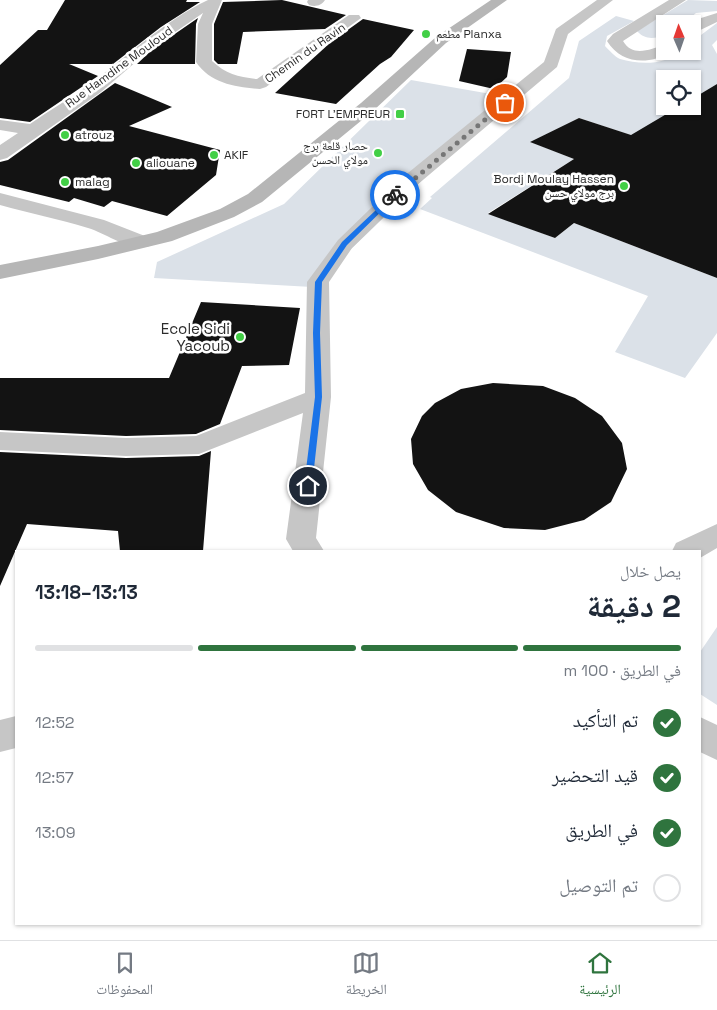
<!DOCTYPE html>
<html lang="ar">
<meta charset="utf-8">
<style>
body{margin:0;font-family:"Space Grotesk","Noto Naskh Arabic",sans-serif;background:#f2f2f3;color:#1f2937;direction:rtl;height:100vh;display:flex;flex-direction:column;font-size:19px;white-space:nowrap}
*{box-sizing:border-box;margin:0}
p{font-size:16px;color:#747a83}
.icon{flex:none;width:28px;height:28px;fill:none;stroke:currentColor;stroke-width:2;stroke-linecap:round;stroke-linejoin:round}
.map{position:relative;flex:1;overflow:hidden;direction:ltr}
.side{position:absolute;left:15px;top:550px;width:686px;height:375px;display:flex;flex-direction:column;background:#fff;border-radius:0px;box-shadow:0 1px 4px #0004;direction:rtl}
.side>*{flex:none}
.needle{width:32px;rotate:358deg}
.fabs{position:absolute;left:656px;top:15px;display:grid;gap:10px}
.fabs a{display:grid;place-items:center;width:45px;height:45px;border-radius:0px;background:#fff;box-shadow:0 1px 4px #0004;font-size:25px}
.pin{position:absolute;display:grid;place-items:center;width:42px;height:42px;color:#fff;margin:-21px;border:2px solid #fff;border-radius:50%;box-shadow:0 1px 5px #0007}
.courier{position:absolute;display:grid;place-items:center;width:50px;height:50px;margin:-25px;border:4px solid #1a73e8;border-radius:50%;background:#fff;color:#222;box-shadow:0 1px 6px #0007}
.headline em{font-style:normal;font-weight:700}
.headline div{display:flex;flex-direction:column-reverse}
.headline{display:flex;align-items:center;justify-content:space-between;height:85px;padding:0 20px}
h1{font-size:32px;font-weight:700;line-height:38px}
.bar{display:grid;grid-template-columns:repeat(4,1fr);gap:8px 5px;align-content:center;height:60px;padding:0 20px}
.bar i{height:6px;border-radius:4px;background:#e0e1e3}
.bar .active{background:#2f743e}
.bar p{grid-column:span 4}
ol{padding:0 20px;list-style:none}
li{display:flex;align-items:center;gap:15px;height:55px}
li p{margin-inline-start:auto}
li .icon{padding:5px;border-radius:50%;background:#2f743e;color:#fff;stroke-width:4}
li:last-child{color:#747a83}
li i{width:28px;height:28px;border:2px solid #e0e1e3;border-radius:50%}
.tab-bar{display:flex;justify-content:space-around;align-items:center;height:70px;border-top:1px solid #e0e1e3;background:#fff;font-size:14px;color:#747a83}
.tab-bar a{display:grid;justify-items:center;gap:2px}
.tab-bar .active{color:#2f743e}
.map>svg:first-child{display:block}
</style>
<div class="map">
<svg width="717" height="940" viewBox="0 0 717 940">
<rect width="100%" height="100%" fill="#fff"/>
<path fill="#dbe1e8" d="M 688,0 L 717,1 L 717,11 L 696,13 L 683,24 L 665,24 L 665,35 C 654,39 645,40 637,31 Z
M 616,16 L 634,21 L 607,36 L 605,46 C 609,50 615,57 620,59 C 640,65 666,65 681,51 L 692,51 L 693,41 L 717,23 L 717,40 L 712,45 L 717,54 L 717,84 L 693,99 L 692,79 L 665,79 L 665,106 L 680,106 L 648,141 L 579,118 L 531,142 L 574,159 L 488,213 L 555,238 L 574,223 L 717,278 L 717,333 L 685,378 L 615,352 L 648,296 L 420,209 L 432,198 L 430,197 L 569,78 L 579,41 Z
M 411,80 L 508,97 L 312,287 L 154,278 L 157,262 L 284,204 Z
M 717,627 L 717,705 L 700,694 L 700,652 Z"/>
<path fill="#131313" d="M 65,0 L 187,0 L 186,2 L 200,2 L 161,27 L 113,64 L 69,64 L 98,76 L 30,122 L 0,118 L 0,65 L 38,30 L 47,30 Z
M 282,0 L 346,15 L 325,29 L 243,32 L 237,64 L 218,64 L 214,60 L 214,24 L 223,2 Z
M 198,18 L 196,24 L 195,64 L 137,64 L 153,49 Z
M 363,19 L 414,30 L 391,57 L 380,64 L 336,104 L 275,93 L 331,42 Z
M 467,49 L 511,52 L 507,77 L 494,89 L 459,81 Z
M 115,83 L 172,107 L 129,126 L 220,150 L 216,175 L 167,216 L 112,201 L 104,207 L 74,198 L 69,202 L 0,185 L 0,162 L 8,160 Z
M 717,84 L 717,278 L 574,223 L 555,238 L 488,214 L 574,159 L 530,142 L 579,118 L 631,135 L 680,106 L 692,106 L 692,99 Z
M 201,302 L 300,308 L 289,365 L 242,366 L 220,424 L 196,434 L 126,436 L 0,430 L 0,378 L 169,378 Z
M 493,383 L 543,386 L 575,398 L 602,416 L 622,443 L 627,469 L 611,502 L 584,520 L 545,530 L 504,528 L 456,512 L 428,490 L 413,464 L 411,439 L 422,416 L 435,403 L 461,389 Z
M 211,451 L 203,551 L 120,551 L 118,531 L 27,524 L 0,586 L 0,452 L 126,458 L 199,456 Z"/>
<g fill="none" stroke-linecap="round" stroke-linejoin="round">
<path fill="#c6c6c6" fill-rule="evenodd" d="M 208,0 L 222,0 L 212,24 L 212,61 C 226,74 238,77 257,79 L 349,15 L 359,15 L 361,18 L 266,87 L 260,89 C 236,87 211,84 196,62 L 198,24 L 203,13 L 152,48 L 101,92 L 7,158 L 0,160 L 0,145 L 18,133 L 0,130 L 0,120 L 30,124 C 50,110 71,98 90,84 C 129,55 164,21 208,0 Z
M 308,0 L 325,0 C 321,6 315,7 309,5 L 307,2 Z
M 597,0 L 613,0 L 568,34 L 557,67 L 417,185 L 352,248 L 329,282 L 331,397 L 316,538 L 324,551 L 293,551 L 286,539 L 303,413 L 199,454 L 126,456 L 0,450 L 0,432 L 126,438 L 196,436 L 305,393 L 307,282 L 338,240 L 403,177 L 544,62 L 556,29 Z
M 669,0 L 686,0 L 623,41 C 633,58 650,49 665,45 L 665,51 L 672,51 L 670,53 C 648,65 621,64 607,41 L 613,34 Z
M 717,13 L 717,22 L 692,34 L 691,24 L 698,19 Z
M 0,193 L 104,220 L 150,238 L 153,242 L 150,246 C 129,252 108,234 88,228 C 59,219 29,213 0,205 Z
M 717,524 L 717,548 L 700,558 L 700,551 L 672,551 L 676,543 Z
M 16,716 L 16,748 L 0,752 L 0,720 Z
M 700,717 L 717,725 L 717,760 L 700,752 Z"/>
<path fill="#b6b6b6" fill-rule="evenodd" d="M 491,0 L 507,0 L 446,43 L 373,111 L 262,202 L 234,217 L 172,241 L 98,259 L 0,279 L 0,265 L 98,246 L 157,232 L 220,209 L 248,194 L 361,103 L 436,37 Z"/>
</g>
<path fill="#1a73e8" d="M 393,194 L 398,195 L 347,245 L 322,282 L 320,333 L 322,397 L 312,486 L 308,489 L 304,486 L 315,397 L 313,333 L 315,282 L 342,242 Z"/>
<g fill="none" stroke-linecap="round" stroke-linejoin="round">
<path stroke="#767676" stroke-width="5" stroke-dasharray="0 9" d="M 395,195 L 505,103"/>
</g>
<g fill="#42cf46" stroke="#fff" stroke-width="2">
<circle cx="426" cy="34" r="5"/>
<rect x="395" y="109" width="10" height="10" rx="2.5"/>
<circle cx="65" cy="135" r="5"/>
<circle cx="378" cy="153" r="5"/>
<circle cx="214" cy="155" r="5"/>
<circle cx="136" cy="163" r="5"/>
<circle cx="65" cy="182" r="5"/>
<circle cx="624" cy="186" r="5"/>
<circle cx="240" cy="337" r="5"/>
</g>
<g text-anchor="middle" dominant-baseline="central" stroke-width="5" stroke-linejoin="round" paint-order="stroke">
<g font-size="12" fill="#2c2c2c" stroke="#fff" text-anchor="start">
<text x="436" y="34">مطعم Planxa</text>
<text x="390" y="114" text-anchor="end">FORT L'EMPREUR</text>
<text x="75" y="135">atrouz</text>
<text x="368" y="146" text-anchor="end">حصار قلعة برج<tspan x="368" dy="14">مولاي الحسن</tspan></text>
<text x="224" y="155">AKIF</text>
<text x="146" y="163">aliouane</text>
<text x="614" y="179" text-anchor="end">Bordj Moulay Hassen<tspan x="614" dy="14">برج مولاي حسن</tspan></text>
<text x="75" y="182">malag</text>
</g>
<g font-size="12" fill="#2c2c2c" stroke="#fff">
<text transform="translate(305 53) rotate(-35)">Chemin du Ravin</text>
<text transform="translate(119 67) rotate(-36)">Rue Hamdine Mouloud</text>
</g>
<g font-size="15" fill="#2c2c2c" stroke="#fff" text-anchor="end">
<text x="230" y="328">Ecole Sidi<tspan x="230" dy="17">Yacoub</tspan></text>
</g>
</g>
</svg>
<div class="fabs">
<a><svg class="needle" viewBox="-14 -14 28 28"><path d="M0-13l5 13h-10z" fill="#e53935"/><path d="M0 13l5-13h-10z" fill="#747a83"/></svg></a>
<a><svg class="icon" aria-label="locate" viewBox="0 0 24 24"><circle cx="12" cy="12" r="6"/><path d="M12 2v4M12 18v4M2 12h4M18 12h4"/></svg></a>
</div>
<div class="pin" style="left:505px;top:103px;background:#ea580c"><svg class="icon" aria-label="bag" viewBox="0 0 24 24"><path d="M5 8h14l-1 12H6zM9 8a3 3 0 0 1 6 0"/></svg></div>
<div class="pin" style="left:308px;top:486px;background:#1f2937"><svg class="icon" aria-label="home" viewBox="0 0 24 24"><path d="M3 11l9-7 9 7M6 9v11h12V9"/></svg></div>
<div class="courier" style="left:395px;top:195px"><svg class="icon" aria-label="bike" viewBox="0 0 24 24"><circle cx="6" cy="16" r="4"/><circle cx="18" cy="16" r="4"/><path d="M6 16l4-8h5l3 8M10 8l3 8H6M13 5h3"/></svg></div>
<section class="side">
<div class="headline"><div><h1>2 دقيقة</h1><p>يصل خلال</p></div><em>13:13–13:18</em></div>
<div class="bar"><i class="active"></i><i class="active"></i><i class="active"></i><i></i><p>في الطريق · 100 m</p></div>
<ol>
<li><svg class="icon" aria-label="check" viewBox="0 0 24 24"><path d="M5 12l5 5 9-10"/></svg>تم التأكيد<p>12:52</p></li>
<li><svg class="icon" aria-label="check" viewBox="0 0 24 24"><path d="M5 12l5 5 9-10"/></svg>قيد التحضير<p>12:57</p></li>
<li><svg class="icon" aria-label="check" viewBox="0 0 24 24"><path d="M5 12l5 5 9-10"/></svg>في الطريق<p>13:09</p></li>
<li><i></i>تم التوصيل</li>
</ol>
</section>
</div>
<nav class="tab-bar">
<a class="active"><svg class="icon" aria-label="home" viewBox="0 0 24 24"><path d="M3 11l9-7 9 7M6 9v11h12V9"/></svg>الرئيسية</a>
<a><svg class="icon" aria-label="map" viewBox="0 0 24 24"><path d="M3 6l6-2 6 2 6-2v14l-6 2-6-2-6 2zM9 4v14M15 6v14"/></svg>الخريطة</a>
<a><svg class="icon" aria-label="saved" viewBox="0 0 24 24"><path d="M7 4h10v16l-5-4-5 4z"/></svg>المحفوظات</a>
</nav>
